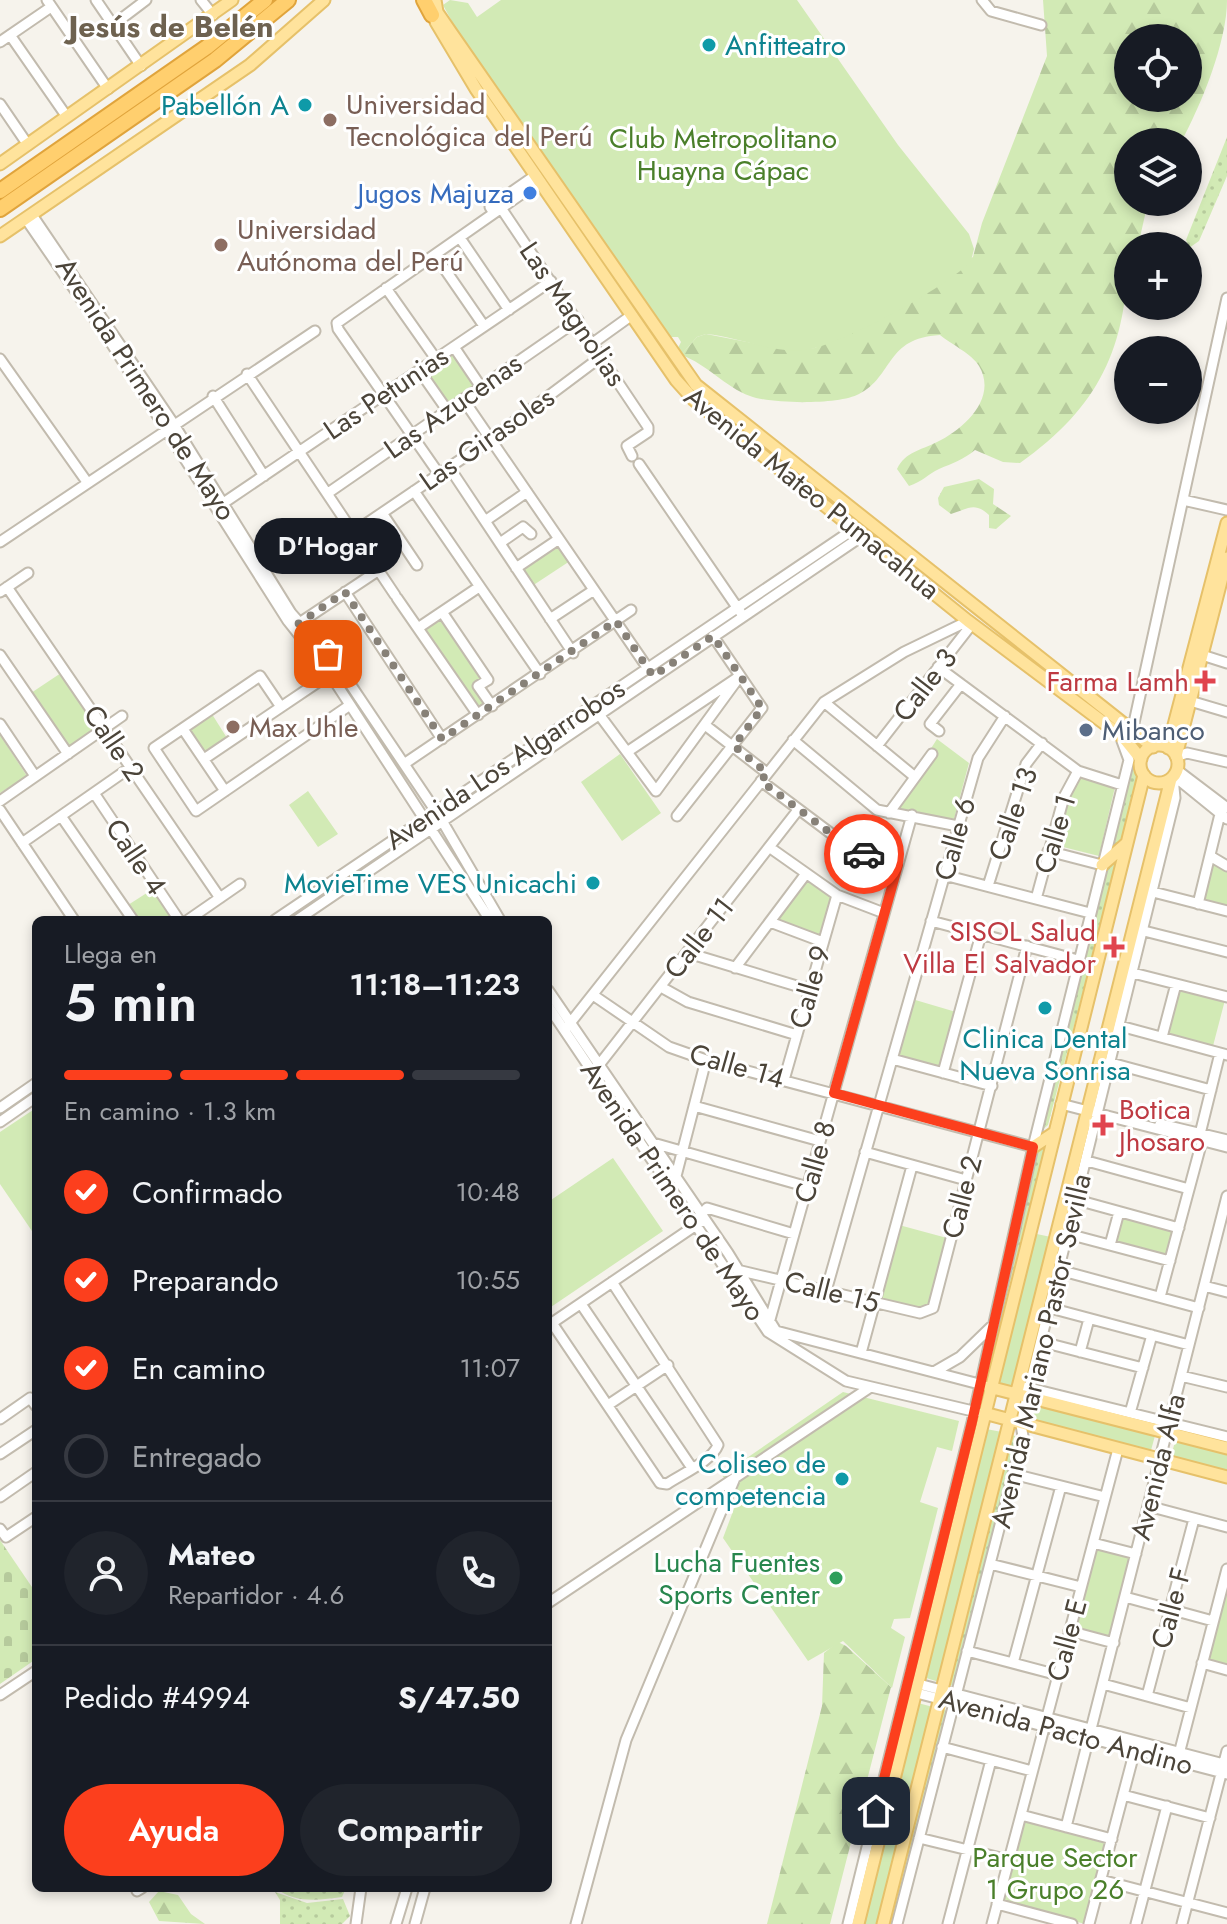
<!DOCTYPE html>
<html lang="es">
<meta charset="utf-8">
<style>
body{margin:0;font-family:Jost,sans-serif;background:#20242c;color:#f1f3f6;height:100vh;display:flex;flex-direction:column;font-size:30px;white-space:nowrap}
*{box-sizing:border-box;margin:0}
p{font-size:26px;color:#9ea1a6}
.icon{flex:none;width:44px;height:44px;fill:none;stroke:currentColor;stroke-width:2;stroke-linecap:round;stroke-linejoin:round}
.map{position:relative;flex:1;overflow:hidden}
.sheet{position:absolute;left:32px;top:916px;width:520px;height:976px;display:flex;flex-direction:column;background:#171b24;border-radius:12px;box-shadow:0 4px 12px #0003}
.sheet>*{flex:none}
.buttons{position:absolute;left:1114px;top:24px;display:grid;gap:16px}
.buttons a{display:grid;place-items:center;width:88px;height:88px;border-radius:50%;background:#171b24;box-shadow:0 4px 12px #0003;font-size:40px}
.pin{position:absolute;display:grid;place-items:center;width:68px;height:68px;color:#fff;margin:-34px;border-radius:16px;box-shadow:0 4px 12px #0006}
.courier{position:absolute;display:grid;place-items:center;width:80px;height:80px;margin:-40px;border:6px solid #fc3f1d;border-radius:50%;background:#fff;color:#222;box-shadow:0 2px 10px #0007}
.bubble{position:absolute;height:56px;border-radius:28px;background:#171b24;box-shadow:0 4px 12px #0003;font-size:26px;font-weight:600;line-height:56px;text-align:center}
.overview em{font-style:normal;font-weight:600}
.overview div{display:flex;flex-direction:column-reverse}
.overview{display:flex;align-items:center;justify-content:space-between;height:136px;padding:0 32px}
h1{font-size:52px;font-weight:600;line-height:60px}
.bar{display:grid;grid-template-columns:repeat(4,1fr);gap:12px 8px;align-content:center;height:96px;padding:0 32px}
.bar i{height:10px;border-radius:6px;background:#363941}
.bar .selected{background:#fc3f1d}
.bar p{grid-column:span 4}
.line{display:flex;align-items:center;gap:20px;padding:0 32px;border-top:2px solid #363941}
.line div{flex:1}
.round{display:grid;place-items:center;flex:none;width:84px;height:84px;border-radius:42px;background:#20242c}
ol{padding:0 32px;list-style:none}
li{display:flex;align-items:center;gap:24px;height:88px}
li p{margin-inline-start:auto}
li .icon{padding:8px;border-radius:50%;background:#fc3f1d;color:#fff;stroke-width:4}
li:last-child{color:#9ea1a6}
li i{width:44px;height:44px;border:4px solid #363941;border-radius:50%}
.action{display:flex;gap:16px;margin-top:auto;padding:16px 32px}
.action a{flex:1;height:92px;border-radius:48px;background:#fc3f1d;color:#fff;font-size:32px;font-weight:600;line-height:92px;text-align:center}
.action a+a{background:#20242c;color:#f1f3f6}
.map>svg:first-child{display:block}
</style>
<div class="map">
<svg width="1227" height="1924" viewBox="0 0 1227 1924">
<defs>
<pattern id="grass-dots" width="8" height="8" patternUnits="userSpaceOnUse" patternTransform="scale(2)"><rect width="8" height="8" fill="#d2eab5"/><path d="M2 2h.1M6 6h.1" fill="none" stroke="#b6ca9c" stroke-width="1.8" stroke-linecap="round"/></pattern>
<pattern id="forest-firs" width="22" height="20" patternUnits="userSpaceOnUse" patternTransform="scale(2)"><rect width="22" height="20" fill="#d2eab5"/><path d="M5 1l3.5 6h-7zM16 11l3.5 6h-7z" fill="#b6ca9c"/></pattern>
<pattern id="cemetery-stones" width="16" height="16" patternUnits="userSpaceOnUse" patternTransform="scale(2)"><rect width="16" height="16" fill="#d2eab5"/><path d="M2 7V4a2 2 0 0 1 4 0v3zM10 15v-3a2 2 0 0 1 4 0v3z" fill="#b6ca9c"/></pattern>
</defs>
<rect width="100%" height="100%" fill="#f6f3ec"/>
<path fill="url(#grass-dots)" d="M 1227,137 L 1227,176 L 1199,241 L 1189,248 L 1186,240 Z
M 1134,758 L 1138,778 L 1121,842 L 1107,857 Z
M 1118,858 L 1048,1125 L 1040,1132 L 1107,867 Z
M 1044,1145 L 1045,1146 L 1001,1319 L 1037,1151 Z
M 1009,1434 L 1018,1437 L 953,1686 L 947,1684 L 989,1513 L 999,1490 Z
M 941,1709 L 947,1711 L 892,1924 L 887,1924 Z
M 276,1888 L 346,1888 L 342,1897 C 320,1900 295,1904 276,1888 Z
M 275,1892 L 307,1903 L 343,1899 L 350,1916 L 342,1924 L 280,1924 L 280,1900 Z"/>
<path fill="url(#forest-firs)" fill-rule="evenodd" d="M 1043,0 L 1227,0 C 1227,42 1201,105 1181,142 L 1128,142 L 1128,202 L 1148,202 L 1138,246 L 1128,246 C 1128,344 1102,405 1020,463 L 1003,462 L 975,450 C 963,460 953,463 939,469 C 928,474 922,482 909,486 L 897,469 C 906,451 920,451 937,442 C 964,429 998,398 979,366 C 972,354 951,344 940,335 C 885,338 894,376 859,394 C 839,405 770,404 750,396 C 725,387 707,364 681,355 L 697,337 L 706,334 L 789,350 L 815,348 L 973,257 L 982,223 L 1047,56 ZM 1128,38 L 1188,38 L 1188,98 L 1128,98 Z
M 979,479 L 994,489 L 993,504 L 1011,516 L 996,529 L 989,528 L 989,515 C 974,501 968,509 951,514 L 939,505 L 938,498 L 944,487 Z
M 838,1642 L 846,1646 L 891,1687 L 830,1924 L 767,1924 L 822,1706 L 824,1653 Z
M 159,1891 L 178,1895 L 191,1914 L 205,1924 L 159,1921 L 149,1902 Z"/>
<path fill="url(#cemetery-stones)" d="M 0,1540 L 36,1593 L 36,1659 L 0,1684 Z"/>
<path fill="#d2eab5" d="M 450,0 L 468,3 L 477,17 L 501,0 L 797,0 L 898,145 L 969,234 L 974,249 L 971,261 C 949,286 837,348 804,350 C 772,353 738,337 706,334 L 697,337 L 681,355 L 677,350 L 681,342 L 678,337 L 668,337 L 455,27 L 443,5 Z
M 454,351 L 477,384 L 445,405 L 423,372 Z
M 557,542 L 570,561 L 532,586 L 520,567 Z
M 443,616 L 484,678 L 476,685 L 489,705 L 479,712 L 423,629 Z
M 61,673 L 98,727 L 68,747 L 31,693 Z
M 210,711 L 227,738 L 204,753 L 186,726 Z
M 0,735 L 27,776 L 0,793 Z
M 937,739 L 969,763 L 954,819 L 895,811 L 936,754 L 930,750 Z
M 620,754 L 661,813 L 622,841 L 581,782 Z
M 1079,774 L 1115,787 L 1099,856 L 1055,845 L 1067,797 Z
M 308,791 L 338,834 L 318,847 L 289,805 Z
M 1211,861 L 1227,870 L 1227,908 L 1201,901 Z
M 808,879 L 834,897 L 818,937 L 777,921 Z
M 153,889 L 173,920 L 138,920 L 128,905 Z
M 1180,987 L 1225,1000 L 1213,1046 L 1167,1033 Z
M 912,999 L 956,1012 L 940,1069 L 897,1056 Z
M 36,1108 L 36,1237 L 0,1184 L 0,1132 Z
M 613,1158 L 663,1231 L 548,1309 L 548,1202 Z
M 1120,1215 L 1174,1230 L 1167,1256 L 1114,1242 Z
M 899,1225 L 947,1238 L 929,1304 L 922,1310 L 878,1301 Z
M 1032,1233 L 1051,1237 L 1011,1387 L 994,1383 Z
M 843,1392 L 959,1421 L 952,1451 L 937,1447 L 920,1502 L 938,1508 L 910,1618 L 894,1619 L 891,1628 L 905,1637 L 892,1688 L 843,1641 L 808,1661 L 723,1538 L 738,1498 L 722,1475 Z
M 1029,1400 L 1156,1432 L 1150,1454 L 1025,1421 Z
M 986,1429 L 1002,1432 L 939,1682 L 923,1677 Z
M 1176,1438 L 1227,1451 L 1227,1474 L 1170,1460 Z
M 1095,1546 L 1133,1556 L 1112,1640 L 1073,1630 Z
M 1227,1589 L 1227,1668 L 1208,1663 Z
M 918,1703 L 933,1707 L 880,1924 L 862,1924 Z
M 1025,1821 L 1107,1844 L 1085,1924 L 1004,1902 Z"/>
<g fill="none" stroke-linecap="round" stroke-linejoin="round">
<g stroke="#c2bbae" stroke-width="13">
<path id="minor" d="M 47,0 L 108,89
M 96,0 L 141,66
M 201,0 L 213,15
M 982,0 L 991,11 L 1041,25
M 113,25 L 146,0
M 10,35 L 67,117
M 0,42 L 51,7
M 0,104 L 28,145
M 497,202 L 648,427 L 648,432 L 627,446 L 632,456
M 494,213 L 490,207 L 536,175
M 32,215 L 173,423 L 291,613 L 338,666 L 441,819 L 500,920
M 26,219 L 108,338 L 288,621 L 330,674 L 490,920
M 460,238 L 509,310
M 435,255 L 484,326
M 386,288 L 436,359
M 593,343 L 632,315
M 454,347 L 481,387
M 0,359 L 87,482
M 419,370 L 447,410
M 247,374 L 395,595
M 213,396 L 264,476
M 463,399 L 649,670
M 639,464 L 741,613
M 449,467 L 573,653
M 439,474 L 338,329 L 337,323 L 540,181
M 414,491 L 540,674
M 328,493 L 578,320
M 1183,500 L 1227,510
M 222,504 L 551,281
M 382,513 L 417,565
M 485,521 L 527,492
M 354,532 L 491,439 L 602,356
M 0,542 L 315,331
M 500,543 L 523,527 L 531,534
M 516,568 L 559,539
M 7,587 L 220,898
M 0,592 L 28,573
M 345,592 L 442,739
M 397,598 L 478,715
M 442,612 L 488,680 L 478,686 L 492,706
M 550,619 L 594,590
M 298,624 L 379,570
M 418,628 L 479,587
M 0,655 L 68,754
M 1202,655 L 1227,663
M 938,667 L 1078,771 L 1122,785
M 1190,701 L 1227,712
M 824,702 L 915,777
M 281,707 L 260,676 L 154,748 L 196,811 L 350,705
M 598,713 L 656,791 L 740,676
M 0,724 L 35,776
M 705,725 L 767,773
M 183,729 L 225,791
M 939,731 L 930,724 L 961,684
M 1132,732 L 1227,298
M 793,740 L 877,810 L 958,826
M 877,746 L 972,624
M 627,752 L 737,678
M 1176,757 L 1187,753 L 1227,762
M 204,759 L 330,674
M 404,764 L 631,610
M 1177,770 L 1227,808
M 1174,776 L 1227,819
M 761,781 L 853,850 L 898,865
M 94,793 L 179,920
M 0,801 L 122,716
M 0,810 L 74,920
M 889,813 L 932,754
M 61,816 L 133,920
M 677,816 L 762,708 L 713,636
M 22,843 L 131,767
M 769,847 L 837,895 L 884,913
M 1048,851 L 1102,865
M 1210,856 L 1227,866
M 944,875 L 1090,913
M 988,886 L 1026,764 L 1042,743
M 1153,892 L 1227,911
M 1036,899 L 1064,797 L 1078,771
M 1198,904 L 1220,814
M 188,920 L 240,884
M 275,920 L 854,529
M 297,920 L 862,536
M 931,921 L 1078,960
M 770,922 L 823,942
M 1144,931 L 1227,952
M 688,953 L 810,990
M 735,968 L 805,875
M 1133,973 L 1227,997
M 661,987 L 688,1002 L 797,1035
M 548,990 L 728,1253 L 776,1331 L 983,1385
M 593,995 L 669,1047 L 706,1060 L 1033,1147
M 548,1006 L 768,1332 L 846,1381 L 977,1412
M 1120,1026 L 1227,1055
M 567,1027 L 824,702 L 904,652 L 968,621
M 1162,1037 L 1176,984
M 892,1059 L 992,1086
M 1111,1063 L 1211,1090
M 599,1065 L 798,810
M 943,1073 L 981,934
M 784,1080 L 837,895
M 1061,1104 L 1227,1147
M 694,1106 L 820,1141
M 0,1108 L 36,1083
M 0,1122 L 36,1097
M 1160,1124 L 1227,1140
M 1200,1134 L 1220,1053
M 653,1143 L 808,1187
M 865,1152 L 966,1180
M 1087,1161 L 1189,1189
M 676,1176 L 706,1060
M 1077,1200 L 1179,1228
M 699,1217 L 707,1208 L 794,1234
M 1068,1234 L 1170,1261
M 1110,1245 L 1119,1212
M 737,1270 L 920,1313 L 933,1308 L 1027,946
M 1059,1270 L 1199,1308
M 1204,1286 L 1227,1292
M 826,1291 L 978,758 L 1005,716
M 1160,1297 L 1202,1141
M 581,1304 L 692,1468
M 1050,1308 L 1189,1345
M 552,1323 L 660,1483 L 667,1484 C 682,1474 712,1461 718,1445 L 612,1282
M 769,1323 L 912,815
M 549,1325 L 702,1221
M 1042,1342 L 1143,1368
M 1080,1352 L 1089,1319
M 861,1353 L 912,1166
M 934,1372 L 960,1357 L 991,1327
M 1181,1376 L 1227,1387
M 1025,1387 L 1227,1437
M 608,1405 L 668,1365
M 1130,1413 L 1152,1335
M 0,1419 L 30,1398 L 36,1406
M 0,1454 L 36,1430
M 1013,1474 L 1105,1497
M 0,1497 L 36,1472
M 1148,1506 L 1227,1527
M 0,1529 L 6,1537 L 36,1517
M 1093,1543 L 1136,1554
M 990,1564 L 1081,1587
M 1125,1597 L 1213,1621
M 548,1603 L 869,1388
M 1069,1631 L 1114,1643
M 967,1651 L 1058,1675
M 1013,1663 L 1061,1486
M 1202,1663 L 1227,1670
M 911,1682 L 1227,1765
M 1103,1684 L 1191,1708
M 909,1691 L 1227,1774
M 0,1695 L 36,1671
M 1147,1696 L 1194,1519
M 942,1747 L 1032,1771
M 1179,1754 L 1227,1569
M 1123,1795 L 1210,1818
M 1021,1815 L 1112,1839
M 1066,1827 L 1227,1196
M 919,1838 L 1009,1860
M 1101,1880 L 1227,1913
M 137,1891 L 142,1888
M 997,1904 L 1072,1924
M 356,1924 L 361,1888
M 396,1924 L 407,1888
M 415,1924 L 425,1888
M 576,1924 L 626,1740 L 735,1478
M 848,1924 L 972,1422 L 1033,1147 L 1129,760 L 1122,741
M 897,1924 L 1023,1436 L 1021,1425 L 1027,1397 L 1175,798 L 1173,777
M 948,1924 L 991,1760
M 992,1924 L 1118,1449
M 1089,1924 L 1136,1746
M 1136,1924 L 1167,1806
M 1182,1924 L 1227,1751"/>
</g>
<g stroke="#e6c16a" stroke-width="15">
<path id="major" d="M 435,0 L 437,12 L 450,31 L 696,385 L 1153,747
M 436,22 L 476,89 L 676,380 L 694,400 L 968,621 L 1124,738 L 1141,759
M 0,164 L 232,0
M 0,236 L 250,65 L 324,0
M1140 764a19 19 0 1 1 38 0a19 19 0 1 1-38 0Z
M 1168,748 L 1227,523
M 1176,756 L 1227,558
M 1102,865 L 1126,844
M 1033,1147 L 1054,1133
M 989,1387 L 1227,1448
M 984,1413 L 1227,1477
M 858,1924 L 1144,775
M 883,1924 L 1171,779"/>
</g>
<g stroke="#e0a43c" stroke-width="18">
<path id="highway" d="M 424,0 L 432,15
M 0,191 L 207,47 L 265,0
M 0,209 L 215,60 L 288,0"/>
</g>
<use href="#minor" stroke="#fff" stroke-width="9"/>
<use href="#major" stroke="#ffe39c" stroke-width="11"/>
<use href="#highway" stroke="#ffcf6e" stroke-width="14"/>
</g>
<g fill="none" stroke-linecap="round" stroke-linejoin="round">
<path stroke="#878178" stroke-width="8" stroke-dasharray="0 14.4" d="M 328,654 L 298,624 L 345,592 L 442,739 L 616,621 L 653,676 L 713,636 L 762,708 L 734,746 L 767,773 L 761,781 L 853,850 L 864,854"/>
<path stroke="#fc3f1d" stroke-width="10" d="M 864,854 L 898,865 L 834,1093 L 1033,1147 L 972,1422 L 876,1811"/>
</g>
<g fill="#0f9aa8" stroke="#fff" stroke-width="3">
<circle cx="709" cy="45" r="8"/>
<circle cx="305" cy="105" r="8"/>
<circle cx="593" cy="883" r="8"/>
<circle cx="1045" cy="1008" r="8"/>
<circle cx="842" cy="1479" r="8"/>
</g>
<g fill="#8d6e63" stroke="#fff" stroke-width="3">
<circle cx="330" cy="120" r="8"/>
<circle cx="221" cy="245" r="8"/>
<circle cx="233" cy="727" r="8"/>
</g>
<circle fill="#3f7fe0" stroke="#fff" stroke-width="3" cx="530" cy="193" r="8"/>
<g fill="#e0444e" stroke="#fff" stroke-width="3">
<path d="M1201 669h8v8h8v8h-8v8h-8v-8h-8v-8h8z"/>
<path d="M1110 935h8v8h8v8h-8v8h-8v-8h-8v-8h8z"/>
<path d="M1099 1113h8v8h8v8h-8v8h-8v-8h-8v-8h8z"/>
</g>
<circle fill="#5c6f8a" stroke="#fff" stroke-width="3" cx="1086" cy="730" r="8"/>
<circle fill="#2e9e5b" stroke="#fff" stroke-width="3" cx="836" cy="1578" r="8"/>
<g text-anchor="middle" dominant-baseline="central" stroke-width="6" stroke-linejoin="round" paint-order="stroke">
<g font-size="28" fill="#0d838f" stroke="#fff" text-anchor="end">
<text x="725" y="45" text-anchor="start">Anfitteatro</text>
<text x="289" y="105">Pabellón A</text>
<text x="577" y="883">MovieTime VES Unicachi</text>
<text x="1045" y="1038" text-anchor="middle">Clinica Dental<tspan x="1045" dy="32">Nueva Sonrisa</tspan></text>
<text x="826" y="1463">Coliseo de<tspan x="826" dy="32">competencia</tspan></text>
</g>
<g font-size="28" fill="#785e54" stroke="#fff" text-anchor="start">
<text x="346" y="104">Universidad<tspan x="346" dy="32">Tecnológica del Perú</tspan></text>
<text x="237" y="229">Universidad<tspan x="237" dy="32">Autónoma del Perú</tspan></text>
<text x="249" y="727">Max Uhle</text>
</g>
<g font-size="28" fill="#4a7f2a" stroke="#fff">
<text x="723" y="138">Club Metropolitano<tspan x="723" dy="32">Huayna Cápac</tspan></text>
<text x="1055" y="1857">Parque Sector<tspan x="1055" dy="32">1 Grupo 26</tspan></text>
</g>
<g font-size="28" fill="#366cbe" stroke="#fff" text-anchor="end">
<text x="514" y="193">Jugos Majuza</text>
</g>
<g font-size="28" fill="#4b4439" stroke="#fff">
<text transform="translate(573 314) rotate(56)">Las Magnolias</text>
<text transform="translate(146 389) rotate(57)">Avenida Primero de Mayo</text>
<text transform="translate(386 393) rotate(-34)">Las Petunias</text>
<text transform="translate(453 406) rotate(-35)">Las Azucenas</text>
<text transform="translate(487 439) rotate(-35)">Las Girasoles</text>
<text transform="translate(812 493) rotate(39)">Avenida Mateo Pumacahua</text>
<text transform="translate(925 685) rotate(-52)">Calle 3</text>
<text transform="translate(114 743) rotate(56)">Calle 2</text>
<text transform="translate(505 764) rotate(-34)">Avenida Los Algarrobos</text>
<text transform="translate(1013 814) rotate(-71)">Calle 13</text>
<text transform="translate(1055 834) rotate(-73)">Calle 1</text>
<text transform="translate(955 839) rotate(-74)">Calle 6</text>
<text transform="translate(136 857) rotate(56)">Calle 4</text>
<text transform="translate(699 938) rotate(-52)">Calle 11</text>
<text transform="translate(810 987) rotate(-74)">Calle 9</text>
<text transform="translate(737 1066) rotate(16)">Calle 14</text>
<text transform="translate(815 1162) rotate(-74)">Calle 8</text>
<text transform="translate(673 1191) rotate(56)">Avenida Primero de Mayo</text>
<text transform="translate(962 1197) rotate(-75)">Calle 2</text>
<text transform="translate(832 1292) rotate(14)">Calle 15</text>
<text transform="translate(1041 1351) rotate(-77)">Avenida Mariano Pastor Sevilla</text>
<text transform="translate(1158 1467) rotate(-76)">Avenida Alfa</text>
<text transform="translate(1171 1608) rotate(-75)">Calle F</text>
<text transform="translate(1067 1640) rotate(-75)">Calle E</text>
<text transform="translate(1066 1732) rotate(15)">Avenida Pacto Andino</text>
</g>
<g font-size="28" fill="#be3a42" stroke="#fff" text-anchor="end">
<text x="1189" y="681">Farma Lamh</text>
<text x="1096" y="931">SISOL Salud<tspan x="1096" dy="32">Villa El Salvador</tspan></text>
<text x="1119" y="1109" text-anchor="start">Botica<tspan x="1119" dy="32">Jhosaro</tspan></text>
</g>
<g font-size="28" fill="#4e5e75" stroke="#fff" text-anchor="start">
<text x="1102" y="730">Mibanco</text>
</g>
<g font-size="28" fill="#27864d" stroke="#fff" text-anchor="end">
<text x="820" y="1562">Lucha Fuentes<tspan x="820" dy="32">Sports Center</tspan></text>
</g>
<g font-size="30" font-weight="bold" fill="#6e6250" stroke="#fff">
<text x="171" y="26">Jesús de Belén</text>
</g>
</g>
</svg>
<div class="buttons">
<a><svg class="icon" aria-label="locate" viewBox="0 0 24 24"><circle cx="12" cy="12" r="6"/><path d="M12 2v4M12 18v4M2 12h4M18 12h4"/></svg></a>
<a><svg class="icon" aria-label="layers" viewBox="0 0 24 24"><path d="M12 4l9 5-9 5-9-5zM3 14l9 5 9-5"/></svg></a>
<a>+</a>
<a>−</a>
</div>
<div class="pin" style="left:328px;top:654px;background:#ea580c"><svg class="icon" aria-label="bag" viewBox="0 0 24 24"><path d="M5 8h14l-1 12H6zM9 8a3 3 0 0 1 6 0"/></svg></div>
<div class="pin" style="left:876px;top:1811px;background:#1f2937"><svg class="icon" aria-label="home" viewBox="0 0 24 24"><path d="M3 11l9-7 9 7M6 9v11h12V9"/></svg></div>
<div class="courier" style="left:864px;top:854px"><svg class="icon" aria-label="car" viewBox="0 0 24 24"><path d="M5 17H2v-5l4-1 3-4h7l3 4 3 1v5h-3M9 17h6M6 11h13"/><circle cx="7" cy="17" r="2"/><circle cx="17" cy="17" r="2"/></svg></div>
<div class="bubble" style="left:254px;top:518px;width:148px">D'Hogar</div>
<section class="sheet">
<div class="overview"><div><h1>5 min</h1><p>Llega en</p></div><em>11:18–11:23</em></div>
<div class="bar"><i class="selected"></i><i class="selected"></i><i class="selected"></i><i></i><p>En camino · 1.3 km</p></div>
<ol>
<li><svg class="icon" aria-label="check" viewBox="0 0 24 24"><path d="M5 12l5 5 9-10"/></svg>Confirmado<p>10:48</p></li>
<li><svg class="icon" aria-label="check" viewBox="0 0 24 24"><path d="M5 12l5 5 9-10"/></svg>Preparando<p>10:55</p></li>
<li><svg class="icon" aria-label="check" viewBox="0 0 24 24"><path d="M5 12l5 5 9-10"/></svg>En camino<p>11:07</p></li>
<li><i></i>Entregado</li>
</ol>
<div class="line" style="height:144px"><a class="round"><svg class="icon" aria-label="person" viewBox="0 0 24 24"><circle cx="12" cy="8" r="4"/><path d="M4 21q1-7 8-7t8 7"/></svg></a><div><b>Mateo</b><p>Repartidor · 4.6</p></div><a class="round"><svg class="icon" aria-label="phone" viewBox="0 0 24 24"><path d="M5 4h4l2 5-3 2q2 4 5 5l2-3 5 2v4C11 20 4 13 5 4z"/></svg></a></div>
<div class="line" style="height:104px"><div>Pedido #4994</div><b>S/47.50</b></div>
<div class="action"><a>Ayuda</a><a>Compartir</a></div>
</section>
</div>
